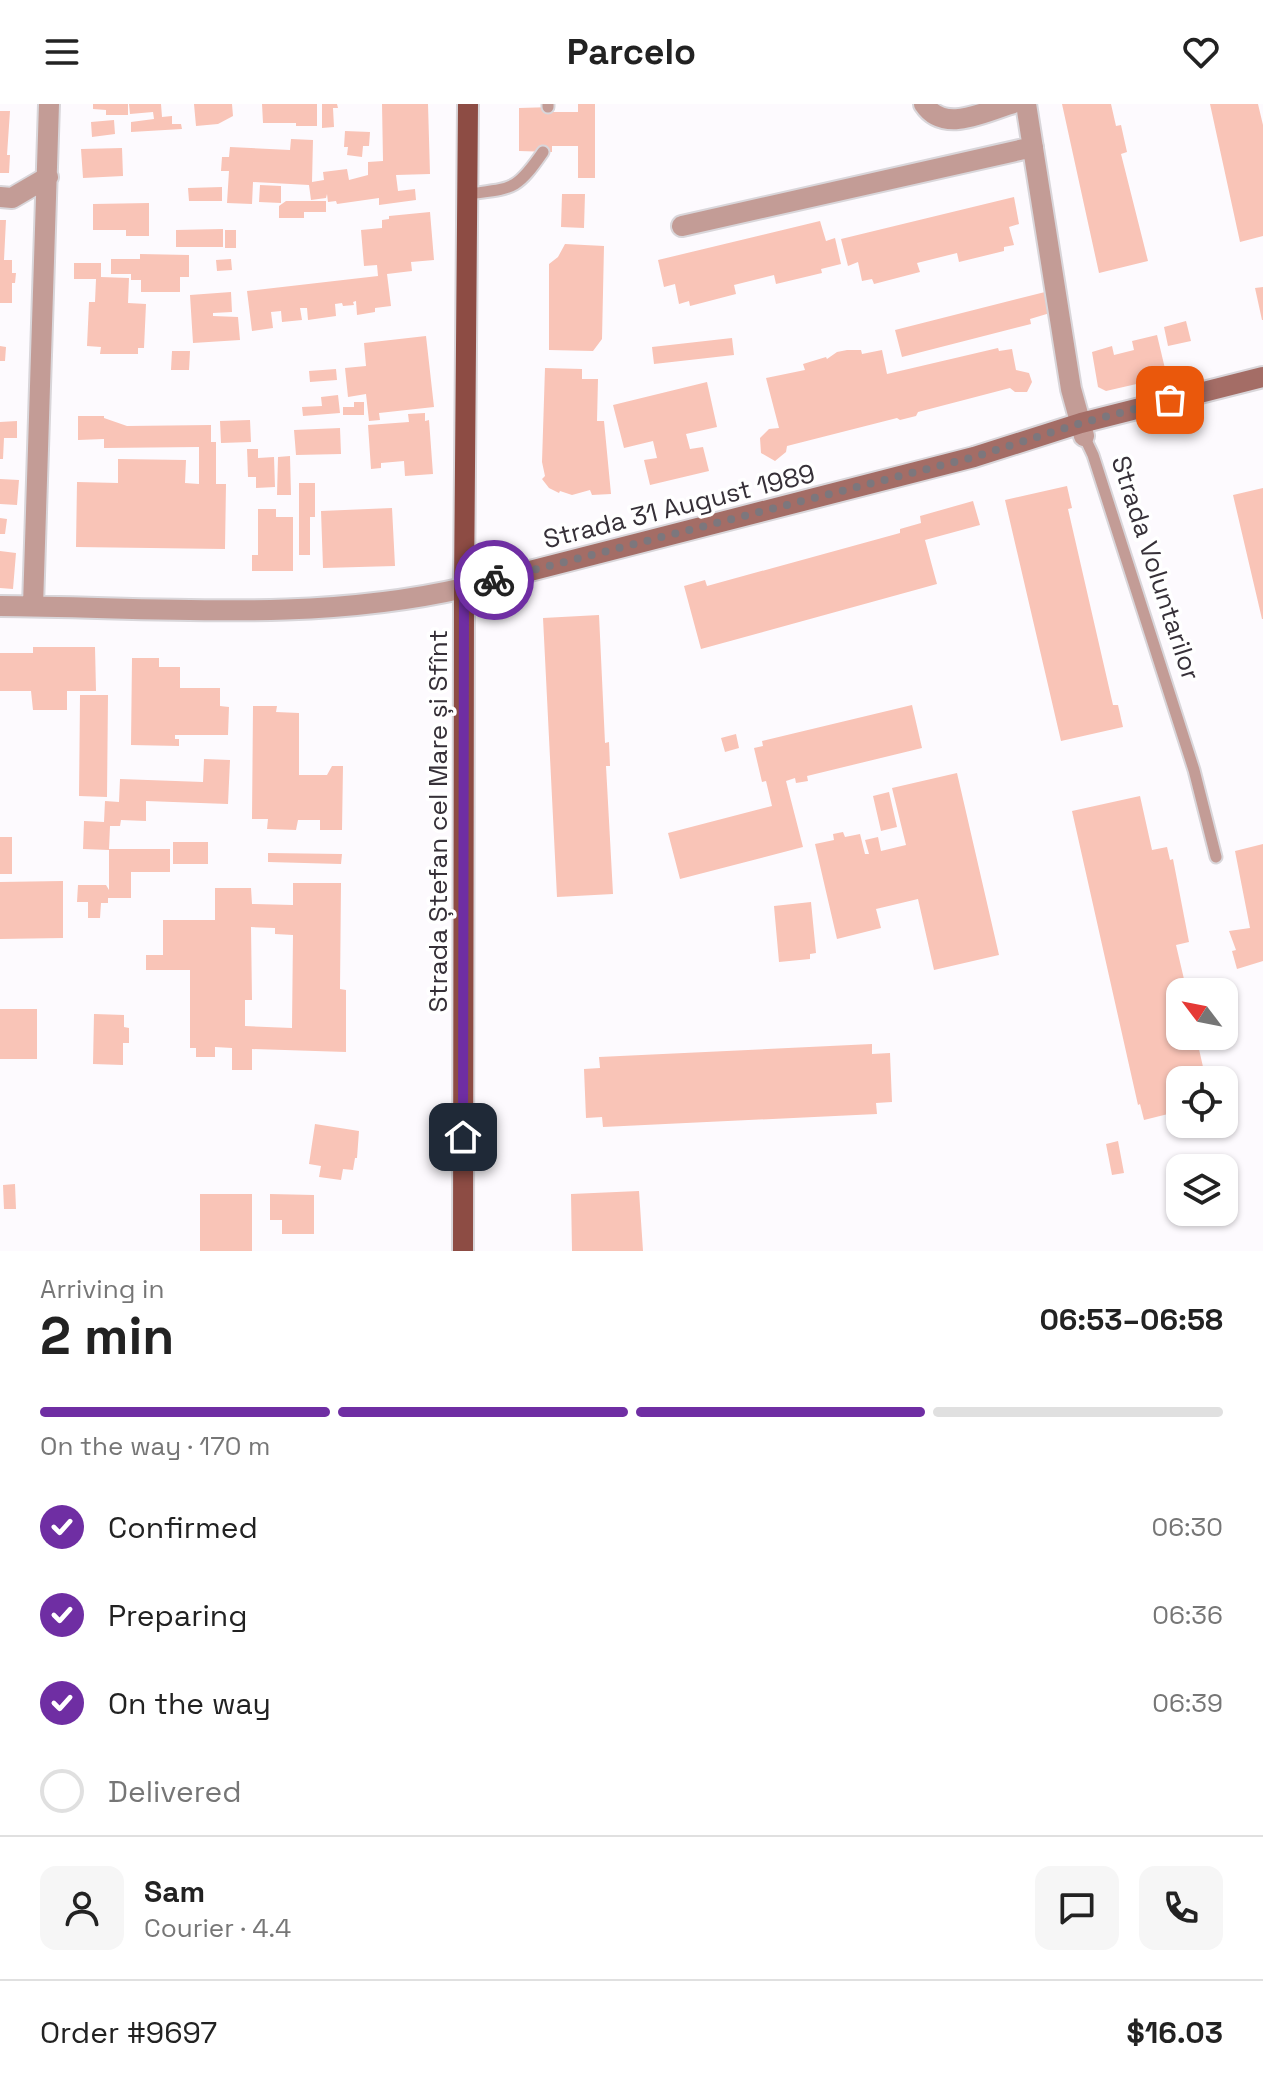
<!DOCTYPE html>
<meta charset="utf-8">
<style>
body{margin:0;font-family:"Space Grotesk",sans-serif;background:#f6f6f6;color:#222;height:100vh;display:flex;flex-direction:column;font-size:30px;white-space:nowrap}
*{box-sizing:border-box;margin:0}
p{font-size:26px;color:#767676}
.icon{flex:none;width:44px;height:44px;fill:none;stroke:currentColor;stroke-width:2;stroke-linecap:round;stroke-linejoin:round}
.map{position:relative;height:1147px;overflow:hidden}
.drawer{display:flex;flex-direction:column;background:#fff;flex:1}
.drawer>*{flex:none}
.needle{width:52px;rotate:302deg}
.tools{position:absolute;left:1166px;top:874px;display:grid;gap:16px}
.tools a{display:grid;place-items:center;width:72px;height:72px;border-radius:16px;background:#fff;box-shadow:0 2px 6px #0004;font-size:40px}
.pin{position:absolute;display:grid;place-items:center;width:68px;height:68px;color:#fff;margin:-34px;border-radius:16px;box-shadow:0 4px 12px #0006}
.courier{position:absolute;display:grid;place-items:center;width:80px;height:80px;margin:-40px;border:6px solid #6f2ea3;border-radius:50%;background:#fff;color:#222;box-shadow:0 2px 10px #0007}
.overview em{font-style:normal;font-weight:700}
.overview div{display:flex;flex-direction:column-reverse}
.overview{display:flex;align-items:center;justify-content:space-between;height:136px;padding:0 40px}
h1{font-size:52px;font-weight:700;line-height:60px}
.bar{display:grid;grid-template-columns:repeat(4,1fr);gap:12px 8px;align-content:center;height:96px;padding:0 40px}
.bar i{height:10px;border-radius:6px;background:#e0e0e0}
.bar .active{background:#6f2ea3}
.bar p{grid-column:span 4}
.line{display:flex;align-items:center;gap:20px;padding:0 40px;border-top:2px solid #e0e0e0}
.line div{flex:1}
.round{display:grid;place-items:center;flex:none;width:84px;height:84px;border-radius:16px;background:#f6f6f6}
ol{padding:0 40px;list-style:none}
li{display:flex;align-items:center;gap:24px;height:88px}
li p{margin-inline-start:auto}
li .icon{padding:8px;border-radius:50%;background:#6f2ea3;color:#fff;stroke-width:4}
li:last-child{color:#767676}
li i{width:44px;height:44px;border:4px solid #e0e0e0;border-radius:50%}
header{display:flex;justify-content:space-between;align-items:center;height:104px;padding:0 40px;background:#fff;font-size:36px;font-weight:700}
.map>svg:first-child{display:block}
</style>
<header><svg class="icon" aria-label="menu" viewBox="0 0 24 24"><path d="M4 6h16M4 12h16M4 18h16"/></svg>Parcelo<svg class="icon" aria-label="heart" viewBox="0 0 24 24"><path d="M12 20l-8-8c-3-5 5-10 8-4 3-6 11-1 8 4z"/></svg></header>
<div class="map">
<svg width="1263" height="1147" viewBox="0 0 1263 1147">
<rect width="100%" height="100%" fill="#fdfafe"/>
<path fill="#f9c4b7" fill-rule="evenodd" d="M 93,0 L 128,0 L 128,11 L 106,11 L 106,6 L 93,5 Z
M 129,0 L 161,0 L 162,13 L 172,12 L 172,20 L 181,20 L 182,25 L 131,28 L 131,18 L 154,15 L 153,8 L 130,10 Z
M 194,0 L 232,0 L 233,12 L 218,20 L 196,22 Z
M 262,0 L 317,0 L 317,22 L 296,22 L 296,19 L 263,19 Z
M 322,0 L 337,0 L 338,4 L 333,4 L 334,23 L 322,24 Z
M 382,0 L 428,0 L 430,70 L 396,71 L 398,87 L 415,85 L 416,96 L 379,101 L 379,94 L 337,100 L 336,97 L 328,98 L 327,90 L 326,94 L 311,96 L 309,81 L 253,78 L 252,100 L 227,99 L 229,67 L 221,67 L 222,53 L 229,53 L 230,43 L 290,46 L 291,35 L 313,36 L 312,78 L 324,76 L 323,68 L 347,65 L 349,76 L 368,71 L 368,58 L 383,57 Z
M 578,0 L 595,0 L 595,74 L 578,74 L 578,42 L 552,42 L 552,48 L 519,47 L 519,4 L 553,3 L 553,8 L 578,8 Z
M 1062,0 L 1111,0 L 1116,22 L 1121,21 L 1127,48 L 1121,50 L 1148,157 L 1099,169 Z
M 1210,0 L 1258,0 L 1263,21 L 1263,132 L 1240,138 Z
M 0,7 L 10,7 L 7,51 L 10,51 L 9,69 L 0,69 Z
M 114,16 L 115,30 L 92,33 L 91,18 Z
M 345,27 L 370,28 L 369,42 L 363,42 L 362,53 L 347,51 L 348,43 L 344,43 Z
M 122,44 L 123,72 L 83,74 L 81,45 Z
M 260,81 L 281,82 L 281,99 L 259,98 Z
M 222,83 L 222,97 L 189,97 L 188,84 Z
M 562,90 L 585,90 L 584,124 L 561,123 Z
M 1014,93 L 1019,120 L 1009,123 L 1014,141 L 1004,143 L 1004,147 L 959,158 L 957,149 L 917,159 L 920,168 L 874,180 L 872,175 L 862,177 L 858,158 L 848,162 L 841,135 Z
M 286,97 L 326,97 L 326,108 L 304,108 L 304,114 L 279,114 L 279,102 Z
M 149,99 L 149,132 L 126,132 L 126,126 L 93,126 L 93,100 Z
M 430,108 L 434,156 L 411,158 L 412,167 L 387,170 L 391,202 L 375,204 L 375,208 L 357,211 L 356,197 L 353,198 L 354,201 L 343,202 L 342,199 L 335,200 L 336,212 L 308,216 L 307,204 L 300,204 L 302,216 L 282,218 L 281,207 L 271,208 L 273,224 L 252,227 L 247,187 L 378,172 L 377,161 L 364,162 L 361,126 L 382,124 L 382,116 L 389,115 L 389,112 Z
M 0,116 L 6,116 L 4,156 L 12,156 L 12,169 L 16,169 L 15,179 L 12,179 L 12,199 L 0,199 Z
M 820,117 L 826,137 L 835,134 L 841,160 L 821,165 L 822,169 L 776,180 L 774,171 L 734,181 L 736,190 L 690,202 L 689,197 L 679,200 L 675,180 L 664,183 L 658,156 Z
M 223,125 L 223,143 L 176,143 L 176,126 Z
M 225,126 L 236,126 L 236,144 L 225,144 Z
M 565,140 L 604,142 L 602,235 L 593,247 L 549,246 L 549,160 L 558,153 Z
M 140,150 L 189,151 L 189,173 L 180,173 L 180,188 L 141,188 L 141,176 L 131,176 L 131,170 L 111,170 L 111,155 L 140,155 Z
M 231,155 L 232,166 L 217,167 L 216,156 Z
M 74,159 L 101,159 L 101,173 L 129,174 L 128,199 L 146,200 L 144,244 L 138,244 L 138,250 L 100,250 L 101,243 L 87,242 L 89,198 L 95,198 L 96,175 L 74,175 Z
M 1263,183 L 1263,216 L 1262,216 L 1255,184 Z
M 231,188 L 232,208 L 213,209 L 213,212 L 238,213 L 240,236 L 193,239 L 190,191 Z
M 1045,188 L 1050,209 L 1030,215 L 1031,220 L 902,253 L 895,226 Z
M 1186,217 L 1191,237 L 1168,242 L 1164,223 Z
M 1157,231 L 1167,273 L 1106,287 L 1098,283 L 1092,248 L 1112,242 L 1114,251 L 1134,246 L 1132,237 Z
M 426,232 L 434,303 L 379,309 L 380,316 L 369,317 L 366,290 L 348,293 L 345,264 L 366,262 L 364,239 Z
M 732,234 L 734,251 L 654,260 L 652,243 Z
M 0,242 L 6,243 L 5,257 L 0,257 Z
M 998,244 L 999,247 L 1012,245 L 1016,266 L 1029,269 L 1032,278 L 1027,288 L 1015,288 L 1010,284 L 918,308 L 916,312 L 900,316 L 897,314 L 787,342 L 786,348 L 775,357 L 761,349 L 760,334 L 769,325 L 779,324 L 766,274 L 805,266 L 803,260 L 826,253 L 827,255 L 837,248 L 847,246 L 861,246 L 862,250 L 882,246 L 887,270 Z
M 172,247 L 190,247 L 189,266 L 171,266 Z
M 545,264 L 582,265 L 582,275 L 598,275 L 597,317 L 604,317 L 611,390 L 592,391 L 590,386 L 572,391 L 560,387 L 559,389 L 549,384 L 542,375 L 545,372 L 542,358 Z
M 336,265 L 337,276 L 310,278 L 309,267 Z
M 707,278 L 717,323 L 686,330 L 690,345 L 703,343 L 709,367 L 650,381 L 644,356 L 657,354 L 653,337 L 624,344 L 613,301 Z
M 338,291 L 340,309 L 303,312 L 302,303 L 322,302 L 321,293 Z
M 354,298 L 364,298 L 364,311 L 343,311 L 343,303 L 354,303 Z
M 425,309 L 425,317 L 429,316 L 433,370 L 405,372 L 404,357 L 381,359 L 381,364 L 371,365 L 368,321 L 409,318 L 408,310 Z
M 78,312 L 104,312 L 104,314 L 127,322 L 211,321 L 211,338 L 216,338 L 216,380 L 226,380 L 225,445 L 76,443 L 77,378 L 118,379 L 118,355 L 186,356 L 185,379 L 199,380 L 199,343 L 104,344 L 104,335 L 78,336 Z
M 250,316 L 251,338 L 221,339 L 220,317 Z
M 17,317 L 17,334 L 4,334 L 3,355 L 0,355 L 0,318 Z
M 340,324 L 341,350 L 296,351 L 294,326 Z
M 247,345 L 258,345 L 258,354 L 274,353 L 275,383 L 256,384 L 256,373 L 248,373 Z
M 290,352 L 291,391 L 277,391 L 278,353 Z
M 0,375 L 19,376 L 17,401 L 0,400 Z
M 299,379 L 315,379 L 315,413 L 310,413 L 310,451 L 299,451 Z
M 1067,382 L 1072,404 L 1068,405 L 1113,601 L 1118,601 L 1123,623 L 1061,637 L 1005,396 Z
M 1263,384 L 1263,515 L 1262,515 L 1233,391 Z
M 973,397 L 980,421 L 925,436 L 937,480 L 701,545 L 684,482 L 705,476 L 707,482 L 900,429 L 900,425 L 921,419 L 920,412 Z
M 392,404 L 395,462 L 323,464 L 321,407 Z
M 258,405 L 276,405 L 276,413 L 293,413 L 293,467 L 252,467 L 252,451 L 258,451 Z
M 0,414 L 7,415 L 5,430 L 0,430 Z
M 0,447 L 16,449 L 13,485 L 0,484 Z
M 599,511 L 605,639 L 609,638 L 610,662 L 606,662 L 613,790 L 557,793 L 543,514 Z
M 33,543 L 95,543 L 96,587 L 67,587 L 67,606 L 33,606 L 31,587 L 0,587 L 0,549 L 33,549 Z
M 132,554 L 159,554 L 159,563 L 180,563 L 180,584 L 220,584 L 220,602 L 229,603 L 228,631 L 175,631 L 175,635 L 179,635 L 179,642 L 131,641 Z
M 80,591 L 108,591 L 107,693 L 79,692 Z
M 912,601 L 922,644 L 807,672 L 808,677 L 796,679 L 795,674 L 786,677 L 803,743 L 680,775 L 668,729 L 772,702 L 766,677 L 762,678 L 754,644 L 763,642 L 762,637 Z
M 253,602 L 277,602 L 276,608 L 299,609 L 299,671 L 327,671 L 332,662 L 343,662 L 342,726 L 320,726 L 320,716 L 298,716 L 296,726 L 267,725 L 268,715 L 252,715 Z
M 736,630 L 739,644 L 725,648 L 721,634 Z
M 204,655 L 230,656 L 228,700 L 146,697 L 146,717 L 121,716 L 120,722 L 110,722 L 109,745 L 170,745 L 170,768 L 131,768 L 131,794 L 108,794 L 108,799 L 101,799 L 100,814 L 88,814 L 88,798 L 77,798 L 78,781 L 106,781 L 109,786 L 109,746 L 83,745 L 84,717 L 104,718 L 105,697 L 119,698 L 120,675 L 203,678 Z
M 957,669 L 999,851 L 934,866 L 918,795 L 876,805 L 881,824 L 837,835 L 815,740 L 834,736 L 833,730 L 843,728 L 845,733 L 860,730 L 865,750 L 869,750 L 865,736 L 878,733 L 881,747 L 906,741 L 892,684 Z
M 889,688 L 897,723 L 881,727 L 873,692 Z
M 1140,692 L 1152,746 L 1167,743 L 1170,756 L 1173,755 L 1189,838 L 1176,841 L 1187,888 L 1180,888 L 1180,932 L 1196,932 L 1206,976 L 1180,976 L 1180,1007 L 1144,1016 L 1140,1000 L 1138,1001 L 1072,707 Z
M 0,733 L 12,733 L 12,770 L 0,770 Z
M 173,738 L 208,738 L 208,760 L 173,760 Z
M 1263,740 L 1263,857 L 1237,865 L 1232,847 L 1236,846 L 1229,827 L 1250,824 L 1235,747 Z
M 268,749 L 342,750 L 341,760 L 268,758 Z
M 63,777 L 63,834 L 0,835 L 0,778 Z
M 293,779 L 341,779 L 340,885 L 346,886 L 346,948 L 252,945 L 252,966 L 232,966 L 232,944 L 215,943 L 215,953 L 196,953 L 196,944 L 190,944 L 190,866 L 146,866 L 146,851 L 163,851 L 163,816 L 215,816 L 215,784 L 251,784 L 252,800 L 293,801 ZM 251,823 L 275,824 L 275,830 L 293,831 L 292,924 L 245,922 L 245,896 L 252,896 Z
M 811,798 L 816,849 L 810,850 L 810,855 L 779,858 L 774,802 Z
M 0,905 L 37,905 L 37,955 L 0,955 Z
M 94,910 L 124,911 L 124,923 L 129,924 L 129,939 L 123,939 L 123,961 L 93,960 Z
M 872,940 L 872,950 L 890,949 L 892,998 L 876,999 L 877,1010 L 603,1023 L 602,1013 L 586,1014 L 584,965 L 600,964 L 599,953 Z
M 315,1020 L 359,1027 L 357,1054 L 355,1054 L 353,1066 L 343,1065 L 341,1076 L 319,1073 L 321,1062 L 309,1060 Z
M 1118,1037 L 1124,1069 L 1112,1071 L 1106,1040 Z
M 15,1080 L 16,1105 L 4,1105 L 3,1081 Z
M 639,1087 L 643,1147 L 572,1147 L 571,1090 Z
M 200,1090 L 252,1090 L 252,1147 L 200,1147 Z
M 270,1090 L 314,1091 L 314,1130 L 282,1130 L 282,1116 L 270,1116 Z"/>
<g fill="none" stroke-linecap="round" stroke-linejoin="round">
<g stroke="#d9d6da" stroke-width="15">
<path id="service" d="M 548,0 L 548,3
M 469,90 C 513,84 516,87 543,48
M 1084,332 L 1093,351 L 1194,666 L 1216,753"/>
</g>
<g stroke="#d9d6da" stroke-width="24">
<path id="minor" d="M 924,0 C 944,30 983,8 1011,0
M 1026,0 L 1071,285 L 1084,332
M 0,93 L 12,94 L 48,73
M 682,122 L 1033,43
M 0,502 C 155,503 312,519 464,484
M 33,502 L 49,0"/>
</g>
<g stroke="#d9d6da" stroke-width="24">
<path id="secondary" d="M 464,484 L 974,353 L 1081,319 L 1263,273"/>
</g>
<g stroke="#d9d6da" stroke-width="24">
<path id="primary" d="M 463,1147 L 464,484 L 468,0"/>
</g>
<use href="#service" stroke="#c39c96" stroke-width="11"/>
<use href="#minor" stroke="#c39c96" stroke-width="20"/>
<use href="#secondary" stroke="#a46d66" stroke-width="20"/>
<use href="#primary" stroke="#8d4c44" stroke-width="20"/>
</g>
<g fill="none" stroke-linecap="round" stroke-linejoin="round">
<path stroke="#7c777d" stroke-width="8" stroke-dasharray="0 14.4" d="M 494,476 L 974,353 L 1081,319 L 1170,296"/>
<path stroke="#6f2ea3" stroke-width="10" d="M 463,1033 L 464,484 L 494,476"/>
</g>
<g text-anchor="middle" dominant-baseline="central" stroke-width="7" stroke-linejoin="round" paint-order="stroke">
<g font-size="26" fill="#363038" stroke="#fff">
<text transform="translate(679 402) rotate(-14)">Strada 31 August 1989</text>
<text transform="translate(1156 464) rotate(72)">Strada Voluntarilor</text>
<text transform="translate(438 717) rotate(-90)">Strada Ștefan cel Mare și Sfînt</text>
</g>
</g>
</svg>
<div class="tools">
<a><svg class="needle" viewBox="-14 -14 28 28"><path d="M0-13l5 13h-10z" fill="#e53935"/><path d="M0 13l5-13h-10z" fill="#767676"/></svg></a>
<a><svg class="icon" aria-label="locate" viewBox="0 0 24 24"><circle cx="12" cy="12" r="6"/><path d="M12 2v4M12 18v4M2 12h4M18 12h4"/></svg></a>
<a><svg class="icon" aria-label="layers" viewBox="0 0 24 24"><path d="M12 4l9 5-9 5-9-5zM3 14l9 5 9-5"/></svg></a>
</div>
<div class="pin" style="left:1170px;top:296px;background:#ea580c"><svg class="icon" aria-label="bag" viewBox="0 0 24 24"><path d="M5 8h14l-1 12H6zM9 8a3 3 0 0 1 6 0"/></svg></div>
<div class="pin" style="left:463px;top:1033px;background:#1f2937"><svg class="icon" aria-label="home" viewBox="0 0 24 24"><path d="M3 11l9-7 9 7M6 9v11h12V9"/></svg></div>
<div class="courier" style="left:494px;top:476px"><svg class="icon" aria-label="bike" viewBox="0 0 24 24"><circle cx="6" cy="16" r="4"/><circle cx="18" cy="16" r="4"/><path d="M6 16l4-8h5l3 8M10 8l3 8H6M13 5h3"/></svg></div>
</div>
<section class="drawer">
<div class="overview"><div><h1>2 min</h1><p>Arriving in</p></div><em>06:53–06:58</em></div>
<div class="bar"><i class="active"></i><i class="active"></i><i class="active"></i><i></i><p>On the way · 170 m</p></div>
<ol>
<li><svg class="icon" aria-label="check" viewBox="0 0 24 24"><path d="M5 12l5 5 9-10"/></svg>Confirmed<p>06:30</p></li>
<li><svg class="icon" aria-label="check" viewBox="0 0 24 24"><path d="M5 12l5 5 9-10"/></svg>Preparing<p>06:36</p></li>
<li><svg class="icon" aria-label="check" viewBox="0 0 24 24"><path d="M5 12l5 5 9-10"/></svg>On the way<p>06:39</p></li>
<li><i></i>Delivered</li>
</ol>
<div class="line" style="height:144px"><a class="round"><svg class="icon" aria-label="person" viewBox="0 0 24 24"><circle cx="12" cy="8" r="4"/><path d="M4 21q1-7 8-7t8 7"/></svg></a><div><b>Sam</b><p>Courier · 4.4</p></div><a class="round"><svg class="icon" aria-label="chat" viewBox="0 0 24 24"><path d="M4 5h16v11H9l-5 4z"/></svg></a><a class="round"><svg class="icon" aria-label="phone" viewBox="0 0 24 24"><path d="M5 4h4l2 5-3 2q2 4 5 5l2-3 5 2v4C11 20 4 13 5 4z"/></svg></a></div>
<div class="line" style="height:104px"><div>Order #9697</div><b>$16.03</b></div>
</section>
